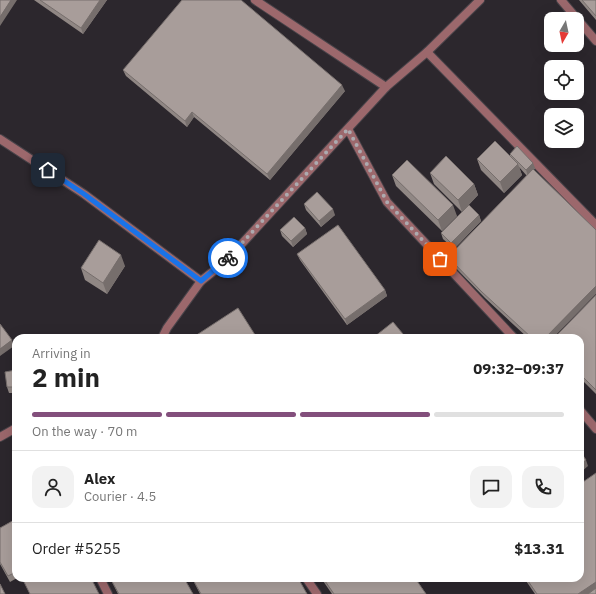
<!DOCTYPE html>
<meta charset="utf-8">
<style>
body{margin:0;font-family:"IBM Plex Sans",sans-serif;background:#f2f2f2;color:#222;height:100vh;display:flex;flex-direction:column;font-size:15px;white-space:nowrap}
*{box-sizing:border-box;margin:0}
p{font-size:13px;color:#767676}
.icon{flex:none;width:22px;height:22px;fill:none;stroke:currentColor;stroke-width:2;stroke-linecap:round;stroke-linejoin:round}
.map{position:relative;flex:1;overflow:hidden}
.sheet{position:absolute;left:12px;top:334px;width:572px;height:248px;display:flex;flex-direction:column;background:#fff;border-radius:12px;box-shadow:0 4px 16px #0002}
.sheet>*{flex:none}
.needle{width:26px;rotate:189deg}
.controls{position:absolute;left:544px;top:12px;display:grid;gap:8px}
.controls a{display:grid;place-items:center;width:40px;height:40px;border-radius:8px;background:#fff;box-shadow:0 4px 16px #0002;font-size:20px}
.pin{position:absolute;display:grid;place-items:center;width:34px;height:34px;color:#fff;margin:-17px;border-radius:8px;box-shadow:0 2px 6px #0006}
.courier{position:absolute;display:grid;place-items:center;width:40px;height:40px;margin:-20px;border:3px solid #1a73e8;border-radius:50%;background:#fff;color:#222;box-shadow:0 1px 5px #0007}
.summary em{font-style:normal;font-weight:800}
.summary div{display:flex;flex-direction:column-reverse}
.summary{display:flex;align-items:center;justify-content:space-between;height:68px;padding:0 20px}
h1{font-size:26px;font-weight:800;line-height:30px}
.bar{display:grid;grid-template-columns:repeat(4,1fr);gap:6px 4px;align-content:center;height:48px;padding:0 20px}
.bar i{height:5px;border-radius:3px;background:#e0e0e0}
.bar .current{background:#834f7c}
.bar p{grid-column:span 4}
.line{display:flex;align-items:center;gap:10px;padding:0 20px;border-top:1px solid #e0e0e0}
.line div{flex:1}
.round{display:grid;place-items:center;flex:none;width:42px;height:42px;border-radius:12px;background:#f2f2f2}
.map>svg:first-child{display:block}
</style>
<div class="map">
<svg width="596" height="594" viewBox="0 0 596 594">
<rect width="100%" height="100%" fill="#2c272d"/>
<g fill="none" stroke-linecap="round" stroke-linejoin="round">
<g stroke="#484349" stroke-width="10">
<path id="service" d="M 255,0 L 386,87
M 561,0 L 596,41
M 427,52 L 596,225
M 348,129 L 387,202 L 514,338
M 0,139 L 84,194 L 201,281
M 580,410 L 596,429
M 100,578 L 108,594
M 306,578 L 317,594"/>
</g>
<g stroke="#484349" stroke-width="10">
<path id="tertiary" d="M 162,338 L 167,328 L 201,281 L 225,262 L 386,87 L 427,52 L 480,0
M 0,437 L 16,428"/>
</g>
<use href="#service" stroke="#9c686c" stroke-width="8"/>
<use href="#tertiary" stroke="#9c686c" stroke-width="8"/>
</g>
<path fill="#908784" d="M 34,0 L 107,0 L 83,34 Z
M 579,0 L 596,0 L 596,20 Z
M 123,70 L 345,91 L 270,180 L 194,117 L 187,127 L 126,76 Z
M 510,154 L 535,168 L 534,170 L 553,338 L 528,338 L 485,298 L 450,262 L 448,257 L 527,176 L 519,167 L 522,175 L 504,193 L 481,170 L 477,159 L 510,156 Z
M 430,173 L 474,184 L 478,195 L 462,212 L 434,184 Z
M 392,175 L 457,216 L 442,231 L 396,186 Z
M 304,204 L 335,215 L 321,227 L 306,210 Z
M 479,215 L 481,221 L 454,249 L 443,239 L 441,233 Z
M 305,228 L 307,234 L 293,247 L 282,236 L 280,230 Z
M 297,254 L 385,290 L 387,296 L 347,325 L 300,260 Z
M 125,266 L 107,294 L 85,280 L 81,268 Z
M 596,295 L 596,394 L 580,378 L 580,338 Z
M 16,370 L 16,393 L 9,393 L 7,387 Z
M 16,519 L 16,578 L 17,578 L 10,582 L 0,564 L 0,528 Z
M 110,578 L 184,578 L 193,594 L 118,594 Z
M 192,578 L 298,578 L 307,594 L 200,594 Z
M 321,578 L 415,578 L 426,594 L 332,594 Z
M 524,578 L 580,578 L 596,594 L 535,594 Z"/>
<path fill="#766e6c" d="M 11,0 L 17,0 L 0,26 L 0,17 Z
M 100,0 L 107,0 L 83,34 L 81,28 Z
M 342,85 L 345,91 L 270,180 L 267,174 Z
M 192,112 L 194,117 L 187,127 L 185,121 Z
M 533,163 L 535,168 L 528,176 L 526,170 Z
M 518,164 L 522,175 L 504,193 L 500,182 Z
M 474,184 L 478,195 L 462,212 L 458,200 Z
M 453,205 L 457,216 L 442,231 L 438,220 Z
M 333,209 L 335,215 L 321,227 L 319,221 Z
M 479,215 L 481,221 L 454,249 L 451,243 Z
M 305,228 L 307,234 L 293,247 L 291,241 Z
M 121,255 L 125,266 L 107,294 L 103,283 Z
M 596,286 L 596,294 L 553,338 L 545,338 Z
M 385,290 L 387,296 L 347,325 L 345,319 Z
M 403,334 L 405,338 L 398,338 Z
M 12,340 L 14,346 L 0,356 L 0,349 Z
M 586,460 L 588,466 L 580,473 L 580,465 Z
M 596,582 L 596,589 L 589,594 L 578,594 Z"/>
<path fill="#a89d9a" stroke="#766e6c" d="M 0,0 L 11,0 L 0,17 Z
M 40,0 L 100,0 L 81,28 Z
M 182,0 L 241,0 L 342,85 L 267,174 L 192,112 L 185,121 L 123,70 Z
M 582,0 L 596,0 L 596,16 Z
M 495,141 L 518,164 L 500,182 L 477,159 Z
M 517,146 L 533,163 L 526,170 L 510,154 Z
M 446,156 L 474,184 L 458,200 L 430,173 Z
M 407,160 L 453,205 L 438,220 L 392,175 Z
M 533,169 L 596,230 L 596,286 L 545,338 L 532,338 L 482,292 L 448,257 Z
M 317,192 L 333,209 L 319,221 L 304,204 Z
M 469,205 L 479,215 L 451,243 L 441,233 Z
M 294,217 L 305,228 L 291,241 L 280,230 Z
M 338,225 L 385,290 L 345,319 L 297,254 Z
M 99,240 L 121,255 L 103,283 L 81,268 Z
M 596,295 L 596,390 L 580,374 L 580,338 L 554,338 Z
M 238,308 L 257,338 L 192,338 Z
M 393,322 L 403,334 L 398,338 L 374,338 L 374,337 Z
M 0,324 L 12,340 L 0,349 Z
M 16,370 L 16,387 L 7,387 L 5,372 Z
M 580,451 L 586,460 L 580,465 Z
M 596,473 L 596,582 L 578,594 L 537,594 L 526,578 L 580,578 L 580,484 Z
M 16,519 L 16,572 L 8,576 L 0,562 L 0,528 Z
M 27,578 L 91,578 L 99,594 L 30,594 L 23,580 Z
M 110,578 L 184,578 L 193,594 L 119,594 Z
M 192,578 L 298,578 L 307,594 L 201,594 Z
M 323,578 L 415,578 L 426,594 L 334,594 Z
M 0,584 L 5,594 L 0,594 Z
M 596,588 L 596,594 L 588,594 Z"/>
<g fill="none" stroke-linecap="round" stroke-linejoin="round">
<path stroke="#adaaaf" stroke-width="4" stroke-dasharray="0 7.2" d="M 228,258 L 348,129 L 387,202 L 440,259"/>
<path stroke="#1a73e8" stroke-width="5" d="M 48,170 L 84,194 L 201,281 L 228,258"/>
</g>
</svg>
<div class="controls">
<a><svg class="needle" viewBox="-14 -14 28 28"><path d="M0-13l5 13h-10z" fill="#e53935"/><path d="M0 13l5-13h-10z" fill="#767676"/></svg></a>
<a><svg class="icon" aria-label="locate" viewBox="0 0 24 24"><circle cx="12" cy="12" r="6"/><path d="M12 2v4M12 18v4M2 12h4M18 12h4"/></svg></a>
<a><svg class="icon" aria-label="layers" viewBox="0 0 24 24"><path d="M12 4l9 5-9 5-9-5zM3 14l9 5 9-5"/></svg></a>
</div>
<div class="pin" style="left:440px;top:259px;background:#ea580c"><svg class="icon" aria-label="bag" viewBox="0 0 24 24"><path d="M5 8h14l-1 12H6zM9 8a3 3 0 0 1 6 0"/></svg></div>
<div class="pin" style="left:48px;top:170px;background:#1f2937"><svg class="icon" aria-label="home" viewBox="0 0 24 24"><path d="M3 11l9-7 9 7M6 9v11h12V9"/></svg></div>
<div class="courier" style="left:228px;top:258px"><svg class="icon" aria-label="bike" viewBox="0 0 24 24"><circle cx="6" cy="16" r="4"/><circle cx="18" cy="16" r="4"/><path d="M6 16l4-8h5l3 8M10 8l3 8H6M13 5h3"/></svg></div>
<section class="sheet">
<div class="summary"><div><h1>2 min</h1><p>Arriving in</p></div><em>09:32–09:37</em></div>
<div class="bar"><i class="current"></i><i class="current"></i><i class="current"></i><i></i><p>On the way · 70 m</p></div>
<div class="line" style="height:72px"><a class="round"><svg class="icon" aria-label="person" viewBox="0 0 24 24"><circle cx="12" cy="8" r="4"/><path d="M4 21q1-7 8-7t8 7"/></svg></a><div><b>Alex</b><p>Courier · 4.5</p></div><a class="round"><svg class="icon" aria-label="chat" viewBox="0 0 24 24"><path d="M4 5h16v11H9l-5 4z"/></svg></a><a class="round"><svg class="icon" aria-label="phone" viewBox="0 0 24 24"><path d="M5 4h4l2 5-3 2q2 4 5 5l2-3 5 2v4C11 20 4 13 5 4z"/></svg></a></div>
<div class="line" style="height:52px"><div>Order #5255</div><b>$13.31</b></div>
</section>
</div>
